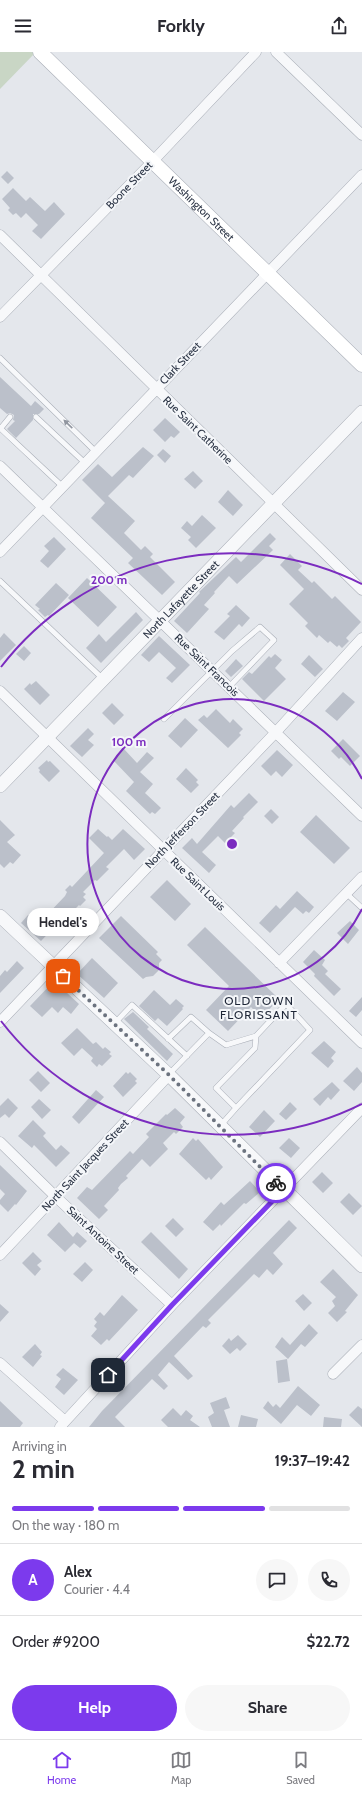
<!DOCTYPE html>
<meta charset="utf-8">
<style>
body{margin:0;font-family:Cabin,sans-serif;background:#f7f7f7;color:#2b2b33;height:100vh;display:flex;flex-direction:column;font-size:15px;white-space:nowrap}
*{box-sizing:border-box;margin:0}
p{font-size:13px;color:#7c7c81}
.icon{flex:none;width:22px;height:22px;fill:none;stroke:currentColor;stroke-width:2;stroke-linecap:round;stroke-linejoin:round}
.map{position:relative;height:1375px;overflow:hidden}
.panel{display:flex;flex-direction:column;background:#fff;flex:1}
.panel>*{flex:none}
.pin{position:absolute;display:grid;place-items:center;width:34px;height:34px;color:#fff;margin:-17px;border-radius:8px;box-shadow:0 2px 6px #0006}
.courier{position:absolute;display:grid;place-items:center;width:40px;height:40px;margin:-20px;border:3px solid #7c3aed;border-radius:50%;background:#fff;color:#222;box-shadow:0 1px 5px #0007}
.bubble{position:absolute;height:28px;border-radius:14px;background:#fff;box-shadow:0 2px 10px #0003;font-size:13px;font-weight:700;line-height:28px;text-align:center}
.headline em{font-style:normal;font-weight:700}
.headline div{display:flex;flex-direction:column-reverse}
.headline{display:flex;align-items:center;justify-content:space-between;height:68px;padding:0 12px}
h1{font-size:26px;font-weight:700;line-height:30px}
.bar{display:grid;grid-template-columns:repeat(4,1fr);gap:6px 4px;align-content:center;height:48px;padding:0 12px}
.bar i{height:5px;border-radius:3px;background:#e1e1e2}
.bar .selected{background:#7c3aed}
.bar p{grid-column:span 4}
.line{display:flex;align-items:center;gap:10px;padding:0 12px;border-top:1px solid #e1e1e2}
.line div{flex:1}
.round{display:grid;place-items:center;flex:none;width:42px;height:42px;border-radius:21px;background:#f7f7f7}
.primary-button{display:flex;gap:8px;margin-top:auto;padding:8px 12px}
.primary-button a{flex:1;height:46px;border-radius:24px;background:#7c3aed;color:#fff;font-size:16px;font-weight:700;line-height:46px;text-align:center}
.primary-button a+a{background:#f7f7f7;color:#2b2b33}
header{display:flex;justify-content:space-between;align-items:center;height:52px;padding:0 12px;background:#fff;font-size:18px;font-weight:700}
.tab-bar{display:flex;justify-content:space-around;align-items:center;height:56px;border-top:1px solid #e1e1e2;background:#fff;font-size:11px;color:#7c7c81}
.tab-bar a{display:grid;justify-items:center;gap:2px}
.tab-bar .selected{color:#7c3aed}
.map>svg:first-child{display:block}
</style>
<header><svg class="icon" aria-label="menu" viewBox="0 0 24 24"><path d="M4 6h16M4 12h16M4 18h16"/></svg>Forkly<svg class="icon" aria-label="share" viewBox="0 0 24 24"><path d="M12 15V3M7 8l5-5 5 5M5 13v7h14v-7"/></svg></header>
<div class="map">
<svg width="362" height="1375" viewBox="0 0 362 1375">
<rect width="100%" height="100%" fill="#e4e7ec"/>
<path fill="#c9d6c5" d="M 0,0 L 32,0 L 34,2 L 0,37 Z"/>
<path fill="#bbc0ca" d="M 7,119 L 14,126 L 8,132 L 1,125 Z
M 13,136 L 26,149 L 30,145 L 45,159 L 54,150 L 65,162 L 41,187 L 32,179 L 38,173 L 26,161 L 21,166 L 16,161 L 13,163 L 8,158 L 10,156 L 2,147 Z
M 0,325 L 31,354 L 35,349 L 44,357 L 39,362 L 33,362 L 33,368 L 16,386 L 7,377 L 15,369 L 13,368 L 14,363 L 10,361 L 7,362 L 0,356 Z
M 165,366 L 180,380 L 174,386 L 171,384 L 165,390 L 153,378 Z
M 143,395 L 154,404 L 133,426 L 129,423 L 108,444 L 135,469 L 124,481 L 141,498 L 145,494 L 153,502 L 150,505 L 175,530 L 162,543 L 128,511 L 133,506 L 91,466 L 105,451 L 82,428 L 98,412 L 112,425 Z
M 163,397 L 171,404 L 165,411 L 157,403 Z
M 193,419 L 203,429 L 195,437 L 184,427 Z
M 228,438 L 243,453 L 233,464 L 218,450 Z
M 202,463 L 216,476 L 196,496 L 188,488 L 191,485 L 181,476 L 187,469 L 192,474 Z
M 270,481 L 276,487 L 269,494 L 273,498 L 237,532 L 229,524 L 214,540 L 215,541 L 204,553 L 209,557 L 187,581 L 174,569 L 200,541 L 199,540 L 236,505 L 241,510 Z
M 54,485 L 66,497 L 48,516 L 40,509 L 49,499 L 44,494 Z
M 290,502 L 302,514 L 298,518 L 312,531 L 314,529 L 332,547 L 335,544 L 361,570 L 346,586 L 349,589 L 342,596 L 339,593 L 337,595 L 330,589 L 328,591 L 319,583 L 317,586 L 305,574 L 308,571 L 289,552 L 304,537 L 280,513 Z
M 87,526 L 117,555 L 98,575 L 68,546 Z
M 56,531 L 69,543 L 49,564 L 48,563 L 45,565 L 38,558 L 40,557 L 35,553 Z
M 236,553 L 250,566 L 242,575 L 239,572 L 224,588 L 214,580 L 230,564 L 227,562 Z
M 136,560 L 143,568 L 101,611 L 86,596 L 99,582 L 106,590 Z
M 4,581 L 16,593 L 0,609 L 0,586 Z
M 159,584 L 190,613 L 172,631 L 166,626 L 176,616 L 159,600 L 149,610 L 141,603 Z
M 24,594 L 31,601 L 24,609 L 16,602 Z
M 275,602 L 282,608 L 275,616 L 286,627 L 264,649 L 242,627 L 249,620 L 252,622 L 269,604 L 271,606 Z
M 309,603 L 323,617 L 315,625 L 301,612 Z
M 236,607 L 243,614 L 231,625 L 225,619 Z
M 36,629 L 50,643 L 40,653 L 24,637 L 30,631 L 31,633 Z
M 343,640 L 355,650 L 337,669 L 325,659 Z
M 112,651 L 124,663 L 114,673 L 102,661 Z
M 216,657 L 230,671 L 233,667 L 243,677 L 239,681 L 241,683 L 228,696 L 198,668 L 204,663 L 207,666 Z
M 185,666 L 198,678 L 181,696 L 168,684 Z
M 88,676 L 94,682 L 88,688 L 94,693 L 82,705 L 70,694 Z
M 343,687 L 360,704 L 350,714 L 341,705 L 339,707 L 331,699 Z
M 124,697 L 137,711 L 147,700 L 154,706 L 140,720 L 153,732 L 145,741 L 161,756 L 155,762 L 152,760 L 150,762 L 126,739 L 134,730 L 113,708 Z
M 277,698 L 293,713 L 282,725 L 276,719 L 271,724 L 261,714 Z
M 47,708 L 48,710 L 50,709 L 60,719 L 49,730 L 39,720 L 40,718 L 38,716 Z
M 186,716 L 198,728 L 196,730 L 199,733 L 191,741 L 176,727 Z
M 249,741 L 258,750 L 243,765 L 244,766 L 232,779 L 235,781 L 225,791 L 218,784 L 202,800 L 216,813 L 209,821 L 182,796 L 192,786 L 197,792 L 231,753 L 234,756 Z
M 271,757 L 279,765 L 272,772 L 264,764 Z
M 316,763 L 350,796 L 334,812 L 300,780 Z
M 0,768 L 15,783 L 7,790 L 21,803 L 13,812 L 10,810 L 4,816 L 0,812 Z
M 98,777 L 107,785 L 108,784 L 112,788 L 123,777 L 145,797 L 134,808 L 124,797 L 106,815 L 109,817 L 97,829 L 95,828 L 83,840 L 86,842 L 83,845 L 86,848 L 80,854 L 79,853 L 66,866 L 64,865 L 41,889 L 21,871 L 28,863 L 35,869 L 42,862 L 45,865 L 65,844 L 67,840 L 65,838 L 70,833 L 72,835 L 104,801 L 89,786 Z
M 167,828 L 191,852 L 175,869 L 150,845 Z
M 297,839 L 314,855 L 309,861 L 306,859 L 303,862 L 295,855 L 270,881 L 259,871 L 276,853 L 280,857 Z
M 121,864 L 158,900 L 156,902 L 162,908 L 159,911 L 159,918 L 153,924 L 146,925 L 143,927 L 99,886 Z
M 350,869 L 359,878 L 348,892 L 337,881 Z
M 205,875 L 279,947 L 261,966 L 251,955 L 228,979 L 206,958 L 229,934 L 187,893 Z
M 314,898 L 325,908 L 322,913 L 328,919 L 325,922 L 341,937 L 334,944 L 314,924 L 315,922 L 303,910 Z
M 92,906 L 118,931 L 104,946 L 77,922 Z
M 17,909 L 24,916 L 0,941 L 0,924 L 5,918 L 7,920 Z
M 54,929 L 79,952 L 71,962 L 63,955 L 58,961 L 52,955 L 42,965 L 30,954 Z
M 154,938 L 170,953 L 176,947 L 184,954 L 182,956 L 183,957 L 167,974 L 158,966 L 155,969 L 139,954 Z
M 362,945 L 362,958 L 356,965 L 349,959 Z
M 133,960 L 149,975 L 147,977 L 173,1002 L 167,1009 L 124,967 Z
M 77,976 L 93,992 L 96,990 L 103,997 L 105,995 L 111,1000 L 109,1002 L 112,1004 L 102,1014 L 99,1012 L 97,1015 L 91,1009 L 93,1006 L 82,996 L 74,1004 L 61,991 Z
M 324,989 L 336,1000 L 331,1006 L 334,1009 L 328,1016 L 311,1001 Z
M 357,1015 L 362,1021 L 362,1030 L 354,1039 L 343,1029 Z
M 38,1019 L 50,1031 L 41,1040 L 29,1028 Z
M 126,1020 L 128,1022 L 130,1020 L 137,1027 L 135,1029 L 137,1031 L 123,1045 L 113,1034 Z
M 332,1030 L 340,1038 L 331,1048 L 328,1045 L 320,1054 L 313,1047 Z
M 96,1038 L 104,1045 L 79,1072 L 72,1065 Z
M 8,1046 L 18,1056 L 9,1066 L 5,1062 L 0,1066 L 0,1054 Z
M 39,1047 L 51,1058 L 42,1067 L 31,1055 Z
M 290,1050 L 297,1057 L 286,1068 L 279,1062 Z
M 175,1056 L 185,1065 L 180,1071 L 183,1075 L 176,1082 L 174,1080 L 163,1091 L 168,1097 L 150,1115 L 142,1107 L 126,1124 L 128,1126 L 121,1132 L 118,1136 L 119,1138 L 104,1154 L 108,1158 L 99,1167 L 77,1146 L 87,1135 L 92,1138 L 130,1099 L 133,1102 L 149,1085 L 146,1082 L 166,1062 L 167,1063 Z
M 264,1058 L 275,1069 L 260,1085 L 249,1075 Z
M 33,1068 L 46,1081 L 43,1084 L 56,1098 L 61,1093 L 70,1101 L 56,1115 L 34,1093 L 32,1096 L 18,1084 Z
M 193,1086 L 196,1089 L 198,1087 L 223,1115 L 211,1128 L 209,1125 L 206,1128 L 179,1102 Z
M 289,1086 L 300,1096 L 291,1106 L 279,1096 Z
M 0,1113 L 27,1139 L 16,1153 L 15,1152 L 8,1160 L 0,1152 L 0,1148 L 5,1142 L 0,1137 Z
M 322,1120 L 333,1131 L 323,1141 L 312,1130 Z
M 250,1129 L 260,1140 L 246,1152 L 244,1151 L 221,1174 L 220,1172 L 213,1179 L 203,1170 L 221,1150 L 224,1153 Z
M 349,1141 L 362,1154 L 353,1163 L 340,1150 Z
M 173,1166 L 184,1177 L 176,1185 L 165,1174 Z
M 289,1168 L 297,1176 L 273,1201 L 283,1212 L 273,1223 L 267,1217 L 259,1226 L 254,1222 L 208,1268 L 211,1271 L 206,1276 L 203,1274 L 174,1304 L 193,1324 L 188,1328 L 169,1310 L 158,1323 L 168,1334 L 164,1338 L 152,1327 L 115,1365 L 125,1375 L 89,1375 L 102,1359 Z
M 59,1170 L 73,1185 L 77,1180 L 87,1189 L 80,1196 L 74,1191 L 65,1200 L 47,1183 Z
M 151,1180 L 188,1217 L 179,1227 L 141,1190 Z
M 33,1200 L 42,1209 L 37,1213 L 41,1217 L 35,1224 L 22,1211 Z
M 85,1210 L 93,1218 L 82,1230 L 73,1222 Z
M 333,1217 L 358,1243 L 345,1259 L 347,1260 L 337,1270 L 328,1261 L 335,1254 L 332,1249 L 336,1245 L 320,1230 Z
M 303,1242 L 312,1251 L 304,1259 L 295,1249 Z
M 122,1243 L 138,1258 L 109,1289 L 107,1287 L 101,1293 L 91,1284 L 97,1277 L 94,1274 L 97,1270 L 94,1267 L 100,1260 L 104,1264 Z
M 0,1252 L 9,1260 L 0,1270 Z
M 309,1272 L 318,1281 L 305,1295 L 301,1292 L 288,1307 L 275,1295 L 282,1285 L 290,1293 Z
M 238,1283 L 247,1292 L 240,1299 L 237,1296 L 230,1302 L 222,1294 L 229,1286 L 231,1289 Z
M 35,1292 L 42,1300 L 40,1303 L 42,1304 L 33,1315 L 22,1305 Z
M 287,1307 L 290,1329 L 278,1331 L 276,1309 Z
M 63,1316 L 78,1328 L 64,1343 L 55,1335 L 61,1327 L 56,1323 Z
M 298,1334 L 320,1353 L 311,1364 L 297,1353 L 281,1372 L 263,1356 L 268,1349 L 273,1355 L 276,1352 L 280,1356 Z
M 226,1345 L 230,1356 L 224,1358 L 230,1375 L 212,1375 L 208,1365 L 214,1361 L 210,1351 Z
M 0,1349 L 23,1371 L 20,1375 L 0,1375 Z
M 358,1354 L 362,1357 L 362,1375 L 349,1363 Z
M 173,1356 L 181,1364 L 186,1358 L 193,1364 L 190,1368 L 200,1375 L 168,1375 L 161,1368 Z
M 241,1363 L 258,1367 L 256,1375 L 238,1375 Z
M 324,1365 L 342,1367 L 341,1375 L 323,1375 Z"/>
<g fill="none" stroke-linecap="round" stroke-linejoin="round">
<g stroke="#a9aeb7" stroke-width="6">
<path id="service" d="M 0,306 L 96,400
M 36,365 L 85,411
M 0,376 L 63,435
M 1,376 L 10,365
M 0,529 L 102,626
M 164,667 L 232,599 L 260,575 L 274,588 L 229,635
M 346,841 L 362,856
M 114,972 L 132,953 L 187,1004
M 168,987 L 191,965 L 209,981
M 169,1022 L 209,981 L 226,993 L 256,984 L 286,952 L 310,978 L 236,1056 L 216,1036 L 255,996 L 256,984
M 221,1073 L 236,1056"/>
</g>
<g stroke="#a9aeb7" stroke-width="11">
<path id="minor" d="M 276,0 L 362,83
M 0,183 L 362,538
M 0,265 L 153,109 L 256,0
M 0,414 L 362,764
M 0,500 L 362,123
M 0,639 L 362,991
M 279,911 L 362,825
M 0,970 L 276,680 L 362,586
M 0,1090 L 56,1145 L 172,1253
M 0,1203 L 169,1023
M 0,1311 L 65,1369
M 333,1322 L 362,1293
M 60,1375 L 172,1253 L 362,1056"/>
</g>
<g stroke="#a9aeb7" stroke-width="14">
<g id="tertiary">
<path id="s1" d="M 0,734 L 362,360"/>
<path d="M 0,864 L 169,1023 L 362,1214"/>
</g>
</g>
<g stroke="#a9aeb7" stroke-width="15">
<g id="secondary">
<path id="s2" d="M 40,0 L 362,313"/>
</g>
</g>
<use href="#service" stroke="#f7f8fa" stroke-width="5"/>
<use href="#minor" stroke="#f7f8fa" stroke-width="10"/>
<use href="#tertiary" stroke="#f7f8fa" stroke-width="13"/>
<use href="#secondary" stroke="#fff" stroke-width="14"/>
</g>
<defs><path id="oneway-solid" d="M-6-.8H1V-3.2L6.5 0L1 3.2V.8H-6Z"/></defs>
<use fill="#9196a0" href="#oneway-solid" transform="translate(68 372) rotate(-136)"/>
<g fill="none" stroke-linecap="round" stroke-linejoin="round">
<path stroke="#6c737f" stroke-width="4" stroke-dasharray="0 7.2" d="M 63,924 L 169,1023 L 276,1131"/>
<path stroke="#7c3aed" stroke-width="5" d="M 108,1323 L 172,1253 L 283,1138 L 276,1131"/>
</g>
<g fill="none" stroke="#7b2cbf" stroke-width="2">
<path d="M362 857A145 145 0 1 1 362 727"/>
<path d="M362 1052A291 291 0 0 1 1 969M1 615A291 291 0 0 1 362 532"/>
</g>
<g text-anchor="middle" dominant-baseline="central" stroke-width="4" stroke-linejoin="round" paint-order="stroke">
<g font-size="11" fill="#2b3445" stroke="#f4f6f9">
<text transform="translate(129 133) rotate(-46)">Boone Street</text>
<text stroke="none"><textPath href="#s2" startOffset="225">Washington Street</textPath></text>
<text transform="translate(180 311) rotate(-46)">Clark Street</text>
<text transform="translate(198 378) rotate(44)">Rue Saint Catherine</text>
<text stroke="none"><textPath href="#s1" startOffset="260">North Lafayette Street</textPath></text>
<text transform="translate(207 613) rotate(44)">Rue Saint Francois</text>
<text transform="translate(182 778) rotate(-46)">North Jefferson Street</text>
<text transform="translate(198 832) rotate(44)">Rue Saint Louis</text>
<text transform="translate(85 1113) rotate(-47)">North Saint Jacques Street</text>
<text transform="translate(103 1188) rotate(43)">Saint Antoine Street</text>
</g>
<g font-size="12" letter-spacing="1" fill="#1d2536" stroke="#f4f6f9">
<text x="259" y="948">OLD TOWN<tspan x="259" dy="14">FLORISSANT</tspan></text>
</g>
</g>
<circle cx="232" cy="792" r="6" fill="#7b2cbf" stroke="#f4f6f9" stroke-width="2"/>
<g font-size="12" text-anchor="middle" font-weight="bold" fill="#7b2cbf" stroke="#f4f6f9" stroke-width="4" stroke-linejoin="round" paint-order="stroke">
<text x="109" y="532">200 m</text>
<text x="129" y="694">100 m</text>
</g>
</svg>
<div class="pin" style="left:63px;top:924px;background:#ea580c"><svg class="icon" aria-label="bag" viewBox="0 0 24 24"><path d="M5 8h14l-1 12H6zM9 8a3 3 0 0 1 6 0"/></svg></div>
<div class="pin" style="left:108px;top:1323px;background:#1f2937"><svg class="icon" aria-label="home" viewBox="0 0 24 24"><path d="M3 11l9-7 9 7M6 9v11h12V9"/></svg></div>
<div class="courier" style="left:276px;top:1131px"><svg class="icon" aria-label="bike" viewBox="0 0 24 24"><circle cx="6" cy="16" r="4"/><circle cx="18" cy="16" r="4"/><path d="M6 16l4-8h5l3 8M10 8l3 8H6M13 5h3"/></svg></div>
<div class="bubble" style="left:27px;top:856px;width:72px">Hendel's</div>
</div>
<section class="panel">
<div class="headline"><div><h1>2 min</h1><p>Arriving in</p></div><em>19:37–19:42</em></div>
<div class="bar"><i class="selected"></i><i class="selected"></i><i class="selected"></i><i></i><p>On the way · 180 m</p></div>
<div class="line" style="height:72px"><b class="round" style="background:#7c3aed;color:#fff">A</b><div><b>Alex</b><p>Courier · 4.4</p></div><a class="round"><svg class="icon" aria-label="chat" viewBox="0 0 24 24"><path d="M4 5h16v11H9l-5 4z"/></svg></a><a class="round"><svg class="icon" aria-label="phone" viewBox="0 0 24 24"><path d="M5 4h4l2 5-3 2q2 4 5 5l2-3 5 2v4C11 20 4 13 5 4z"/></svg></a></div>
<div class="line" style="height:52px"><div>Order #9200</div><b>$22.72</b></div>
<div class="primary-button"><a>Help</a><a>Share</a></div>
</section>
<nav class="tab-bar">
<a class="selected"><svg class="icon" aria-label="home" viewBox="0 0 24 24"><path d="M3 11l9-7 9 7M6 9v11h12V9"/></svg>Home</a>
<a><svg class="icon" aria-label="map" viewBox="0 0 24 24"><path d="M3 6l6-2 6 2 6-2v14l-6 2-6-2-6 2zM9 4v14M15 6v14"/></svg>Map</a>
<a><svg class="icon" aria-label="saved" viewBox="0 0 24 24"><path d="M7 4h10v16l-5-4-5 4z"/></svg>Saved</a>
</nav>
